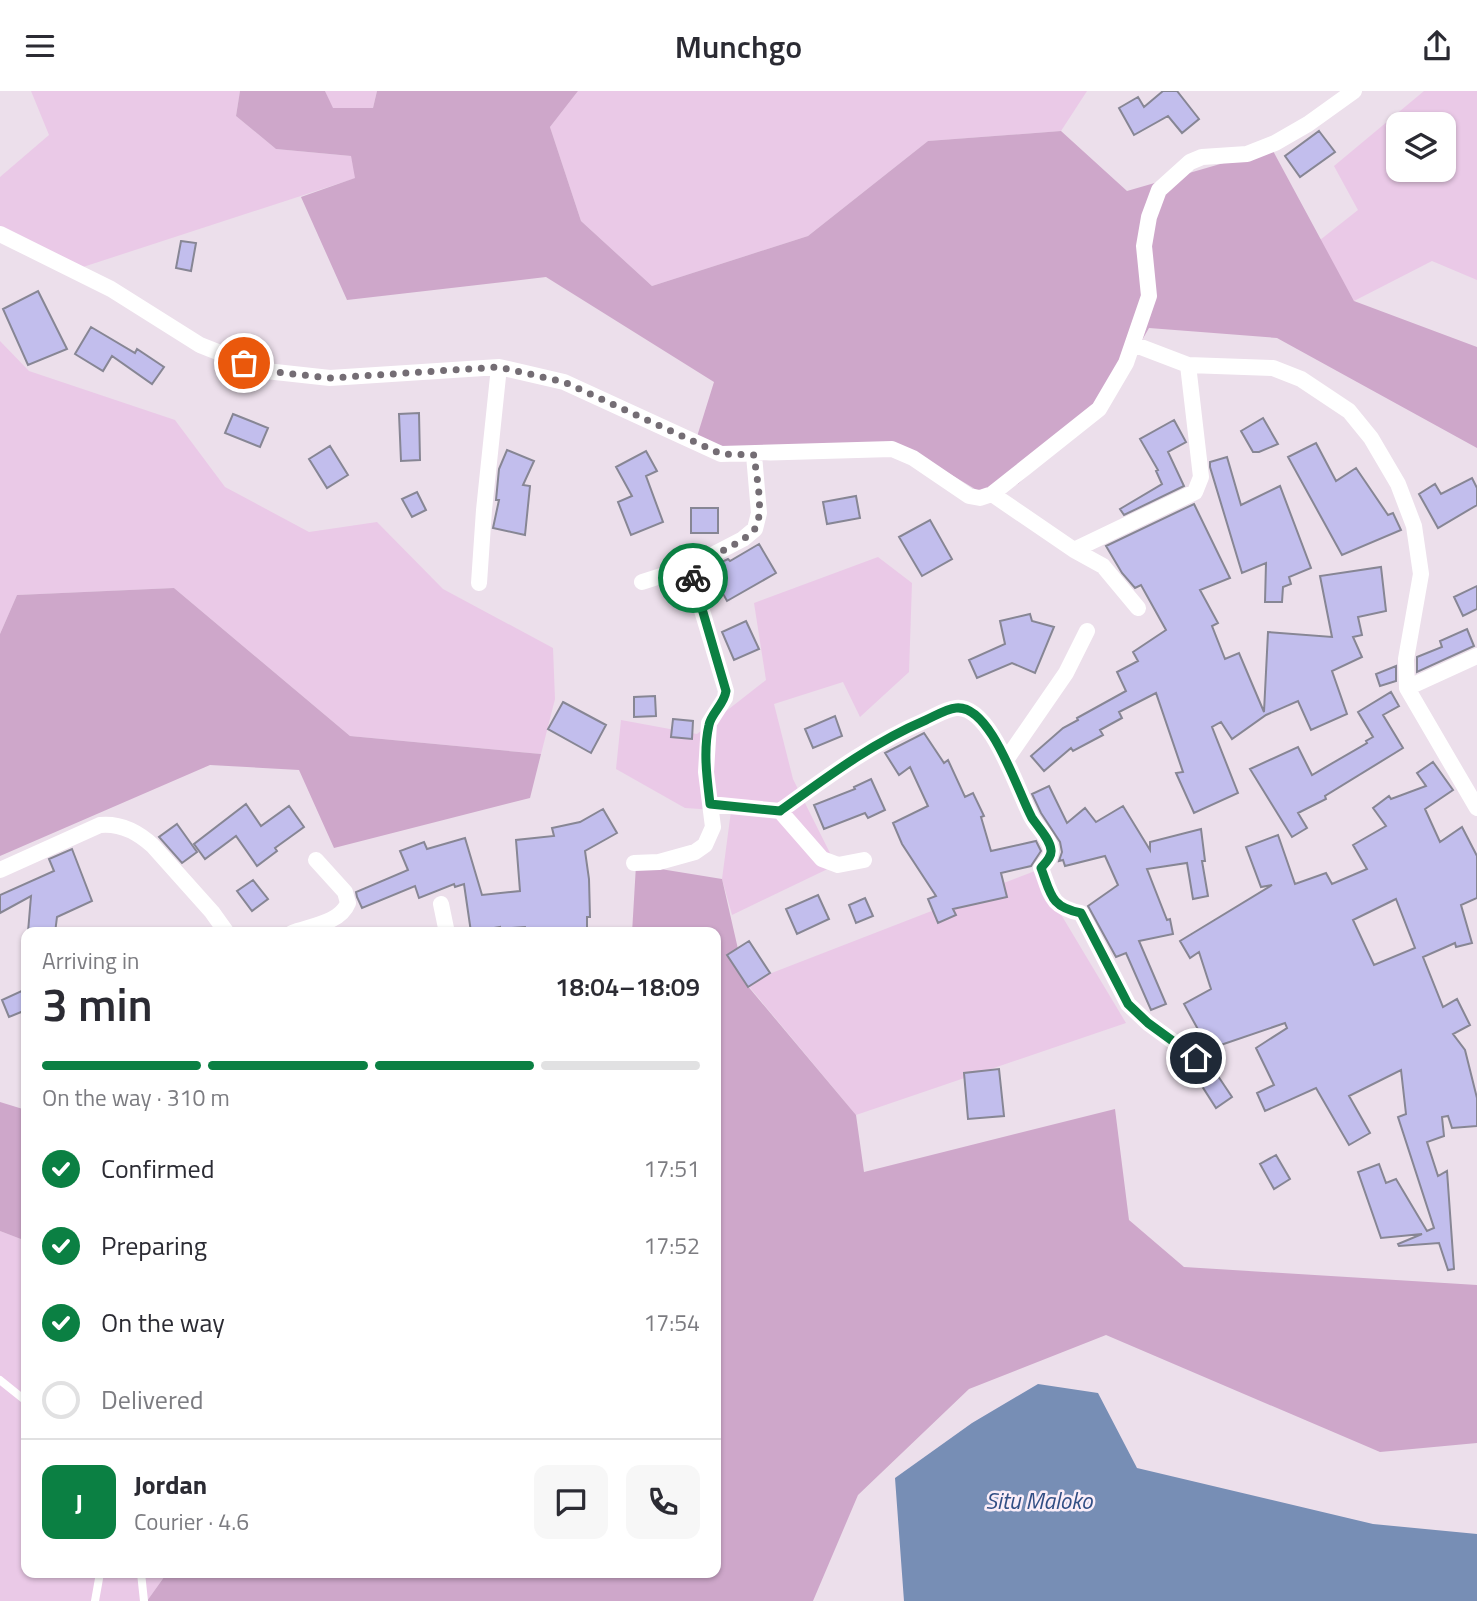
<!DOCTYPE html>
<meta charset="utf-8">
<style>
body{margin:0;font-family:"Titillium Web",sans-serif;background:#f7f7f7;color:#2b2b33;height:100vh;display:flex;flex-direction:column;font-size:26px;white-space:nowrap}
*{box-sizing:border-box;margin:0}
p{font-size:23px;color:#7c7c81}
.icon{flex:none;width:38px;height:38px;fill:none;stroke:currentColor;stroke-width:2;stroke-linecap:round;stroke-linejoin:round}
.map{position:relative;flex:1;overflow:hidden}
.sheet{position:absolute;left:21px;top:836px;width:700px;height:651px;display:flex;flex-direction:column;background:#fff;border-radius:14px;box-shadow:0 2px 5px #0004}
.sheet>*{flex:none}
.controls{position:absolute;left:1386px;top:21px;display:grid;gap:14px}
.controls a{display:grid;place-items:center;width:70px;height:70px;border-radius:14px;background:#fff;box-shadow:0 2px 5px #0004;font-size:35px}
.pin{position:absolute;display:grid;place-items:center;width:60px;height:60px;color:#fff;margin:-30px;border:4px solid #fff;border-radius:50%;box-shadow:0 2px 7px #0007}
.courier{position:absolute;display:grid;place-items:center;width:70px;height:70px;margin:-35px;border:5px solid #0b8043;border-radius:50%;background:#fff;color:#222;box-shadow:0 2px 9px #0007}
.overview em{font-style:normal;font-weight:600}
.overview div{display:flex;flex-direction:column-reverse}
.overview{display:flex;align-items:center;justify-content:space-between;height:119px;padding:0 21px}
h1{font-size:46px;font-weight:600;line-height:52px}
.bar{display:grid;grid-template-columns:repeat(4,1fr);gap:10px 7px;align-content:center;height:84px;padding:0 21px}
.bar i{height:9px;border-radius:5px;background:#e1e1e2}
.bar .current{background:#0b8043}
.bar p{grid-column:span 4}
.line{display:flex;align-items:center;gap:18px;padding:0 21px;border-top:2px solid #e1e1e2}
.line div{flex:1}
.round{display:grid;place-items:center;flex:none;width:74px;height:74px;border-radius:14px;background:#f7f7f7}
ol{padding:0 21px;list-style:none}
li{display:flex;align-items:center;gap:21px;height:77px}
li p{margin-inline-start:auto}
li .icon{padding:7px;border-radius:50%;background:#0b8043;color:#fff;stroke-width:4}
li:last-child{color:#7c7c81}
li i{width:38px;height:38px;border:4px solid #e1e1e2;border-radius:50%}
header{display:flex;justify-content:space-between;align-items:center;height:91px;padding:0 21px;background:#fff;font-size:32px;font-weight:600}
.map>svg:first-child{display:block}
</style>
<header><svg class="icon" aria-label="menu" viewBox="0 0 24 24"><path d="M4 6h16M4 12h16M4 18h16"/></svg>Munchgo<svg class="icon" aria-label="share" viewBox="0 0 24 24"><path d="M12 15V3M7 8l5-5 5 5M5 13v7h14v-7"/></svg></header>
<div class="map">
<svg width="1477" height="1510" viewBox="0 0 1477 1510">
<rect width="100%" height="100%" fill="#ecdfeb"/>
<path fill="#eac9e7" fill-rule="evenodd" d="M 31,0 L 240,0 L 236,25 L 276,58 L 351,65 L 356,87 L 83,176 L 0,135 L 0,86 L 49,44 Z
M 325,0 L 377,0 L 373,17 L 332,17 Z
M 578,0 L 1087,0 L 1061,40 L 928,50 L 808,145 L 652,195 L 581,130 L 550,36 Z
M 1424,0 L 1477,0 L 1477,189 L 1432,170 L 1354,210 L 1320,149 L 1358,119 L 1334,75 ZM 1398,33 L 1444,33 L 1444,79 L 1398,79 Z
M 0,250 L 29,280 L 175,329 L 225,396 L 309,441 L 377,431 L 443,498 L 553,557 L 555,608 L 541,663 L 350,645 L 174,497 L 17,504 L 0,543 Z
M 878,466 L 912,492 L 909,581 L 860,626 L 843,591 L 774,613 L 793,688 L 836,774 L 732,824 L 722,788 L 731,720 L 685,717 L 616,678 L 621,629 L 697,643 L 766,589 L 754,512 Z
M 1035,780 L 1126,932 L 856,1024 L 746,892 Z
M 0,1140 L 26,1150 L 26,1482 L 167,1482 L 147,1510 L 0,1510 Z"/>
<path fill="#cea7ca" d="M 240,0 L 325,0 L 333,17 L 373,17 L 377,0 L 578,0 L 550,36 L 581,130 L 652,195 L 808,145 L 928,50 L 1061,40 L 1127,100 L 1272,58 L 1354,210 L 1477,256 L 1477,357 L 1277,247 L 1149,237 L 1104,316 L 1018,393 L 980,401 L 925,368 L 868,354 L 751,372 L 695,352 L 714,291 L 546,186 L 347,209 L 301,106 L 355,87 L 351,65 L 276,58 L 236,25 Z
M 174,497 L 350,645 L 541,663 L 530,707 L 334,757 L 299,679 L 210,674 L 0,765 L 0,543 L 17,504 Z
M 636,774 L 722,788 L 746,893 L 856,1024 L 864,1081 L 1115,1018 L 1129,1129 L 1184,1176 L 1477,1194 L 1477,1352 L 1380,1361 L 1106,1244 L 969,1298 L 858,1404 L 813,1510 L 147,1510 L 167,1482 L 716,1482 L 716,842 L 632,842 Z
M 0,1011 L 26,1019 L 26,1150 L 0,1140 Z"/>
<path fill="#778eb5" d="M 1038,1293 L 1098,1302 L 1137,1377 L 1373,1433 L 1477,1443 L 1477,1510 L 904,1510 L 895,1387 L 972,1332 Z"/>
<path fill="#c2beed" stroke="#878694" stroke-width="2" fill-rule="evenodd" d="M 1163,0 L 1177,0 L 1199,28 L 1182,42 L 1168,25 L 1134,44 L 1119,17 L 1138,6 L 1144,16 Z
M 1319,40 L 1335,61 L 1300,86 L 1285,65 Z
M 181,150 L 196,152 L 191,180 L 176,177 Z
M 38,200 L 67,258 L 28,274 L 3,218 Z
M 91,236 L 135,262 L 137,258 L 164,276 L 152,293 L 112,265 L 103,280 L 75,263 Z
M 419,322 L 420,369 L 401,370 L 399,323 Z
M 233,323 L 268,337 L 260,356 L 225,342 Z
M 1263,327 L 1278,353 L 1259,361 L 1253,361 L 1241,340 Z
M 1174,329 L 1186,351 L 1168,361 L 1184,395 L 1124,424 L 1120,418 L 1162,393 L 1156,380 L 1158,379 L 1140,348 Z
M 1316,352 L 1336,390 L 1356,377 L 1388,424 L 1393,422 L 1401,439 L 1342,464 L 1288,366 Z
M 330,355 L 348,384 L 327,397 L 309,368 Z
M 507,359 L 534,370 L 523,394 L 530,395 L 525,444 L 493,437 L 499,409 L 496,409 L 499,378 Z
M 646,360 L 657,380 L 646,385 L 663,431 L 631,444 L 618,411 L 632,405 L 616,376 Z
M 1227,366 L 1241,414 L 1280,395 L 1311,477 L 1289,486 L 1291,493 L 1283,496 L 1282,511 L 1265,511 L 1266,472 L 1242,482 L 1210,376 L 1210,371 Z
M 1472,387 L 1477,397 L 1477,414 L 1438,437 L 1419,403 L 1435,393 L 1441,403 Z
M 417,401 L 426,419 L 412,426 L 402,408 Z
M 856,405 L 860,427 L 827,433 L 823,411 Z
M 1194,413 L 1230,487 L 1200,499 L 1218,532 L 1212,535 L 1225,568 L 1239,562 L 1264,621 L 1268,541 L 1332,546 L 1320,485 L 1381,476 L 1386,520 L 1358,526 L 1362,544 L 1353,546 L 1362,566 L 1332,580 L 1347,623 L 1311,639 L 1298,610 L 1266,624 L 1232,648 L 1221,631 L 1212,636 L 1238,702 L 1194,722 L 1176,682 L 1183,681 L 1156,602 L 1119,621 L 1122,627 L 1100,639 L 1103,644 L 1073,660 L 1071,657 L 1044,680 L 1031,665 L 1063,637 L 1078,629 L 1077,627 L 1126,600 L 1117,581 L 1138,570 L 1133,561 L 1166,539 L 1141,494 L 1135,497 L 1122,482 L 1106,455 Z
M 691,417 L 718,417 L 718,442 L 691,442 Z
M 930,429 L 952,468 L 922,485 L 899,446 Z
M 759,453 L 776,482 L 727,510 L 709,477 L 728,468 L 730,470 Z
M 1477,495 L 1477,518 L 1463,525 L 1454,506 Z
M 1030,523 L 1032,530 L 1054,536 L 1035,582 L 1012,572 L 977,587 L 969,569 L 1005,553 L 1000,530 Z
M 746,530 L 759,558 L 734,569 L 722,541 Z
M 1467,538 L 1474,555 L 1417,581 L 1417,566 L 1442,556 L 1440,550 Z
M 1396,575 L 1396,590 L 1380,595 L 1376,583 Z
M 1391,601 L 1399,615 L 1383,624 L 1403,657 L 1325,705 L 1326,708 L 1298,722 L 1307,737 L 1292,746 L 1250,678 L 1298,656 L 1312,684 L 1367,652 L 1366,650 L 1373,646 L 1358,621 Z
M 655,605 L 656,625 L 634,626 L 634,606 Z
M 563,611 L 606,634 L 591,662 L 548,638 Z
M 835,625 L 842,645 L 813,657 L 805,638 Z
M 673,628 L 693,630 L 692,648 L 671,646 Z
M 924,642 L 944,672 L 948,669 L 965,706 L 973,702 L 984,725 L 981,726 L 991,760 L 1036,750 L 1041,760 L 1031,775 L 1001,782 L 1007,806 L 953,818 L 956,824 L 938,832 L 928,808 L 936,805 L 902,753 L 893,732 L 928,715 L 910,676 L 899,684 L 885,662 Z
M 1433,671 L 1453,699 L 1425,718 L 1440,751 L 1462,736 L 1477,765 L 1477,807 L 1461,814 L 1472,852 L 1456,856 L 1455,852 L 1423,866 L 1443,916 L 1457,908 L 1470,934 L 1453,943 L 1465,959 L 1477,1007 L 1477,1035 L 1452,1037 L 1448,1025 L 1442,1026 L 1444,1045 L 1427,1051 L 1438,1085 L 1447,1080 L 1454,1178 L 1448,1179 L 1439,1152 L 1399,1155 L 1398,1153 L 1422,1143 L 1381,1147 L 1358,1081 L 1379,1073 L 1386,1092 L 1396,1088 L 1427,1140 L 1434,1137 L 1398,1026 L 1406,1023 L 1401,979 L 1349,1005 L 1370,1042 L 1349,1054 L 1316,997 L 1265,1020 L 1257,1002 L 1274,994 L 1256,957 L 1287,937 L 1285,932 L 1203,960 L 1195,953 L 1192,945 L 1200,942 L 1184,913 L 1211,898 L 1199,861 L 1190,867 L 1180,850 L 1272,794 L 1261,796 L 1246,756 L 1278,744 L 1295,793 L 1326,782 L 1332,793 L 1367,778 L 1353,754 L 1386,735 L 1373,717 L 1389,705 L 1391,708 L 1426,695 L 1417,682 ZM 1396,808 L 1415,857 L 1374,874 L 1353,829 Z
M 871,688 L 885,719 L 868,727 L 865,722 L 824,738 L 814,714 L 855,698 L 854,696 Z
M 1049,695 L 1067,732 L 1085,717 L 1096,731 L 1123,715 L 1150,759 L 1150,751 L 1201,738 L 1205,770 L 1202,770 L 1208,805 L 1193,808 L 1187,772 L 1147,778 L 1167,829 L 1170,828 L 1173,843 L 1139,850 L 1166,913 L 1151,919 L 1126,862 L 1116,866 L 1088,815 L 1118,794 L 1105,765 L 1065,775 L 1063,769 L 1059,770 L 1062,761 L 1060,751 L 1041,722 L 1032,703 Z
M 246,713 L 261,735 L 289,715 L 304,736 L 275,757 L 277,760 L 257,775 L 236,745 L 205,768 L 194,753 Z
M 603,718 L 617,742 L 585,760 L 589,788 L 590,826 L 587,826 L 587,842 L 526,842 L 525,836 L 500,838 L 500,836 L 471,841 L 464,793 L 455,796 L 454,793 L 419,807 L 415,795 L 362,817 L 357,806 L 356,801 L 408,779 L 400,760 L 424,751 L 427,758 L 465,747 L 482,804 L 520,800 L 516,749 L 554,745 L 552,737 L 580,731 Z
M 177,733 L 197,761 L 182,772 L 159,746 Z
M 72,758 L 92,810 L 57,826 L 55,842 L 28,841 L 31,805 L 0,822 L 0,804 L 54,780 L 49,768 Z
M 253,789 L 268,808 L 252,820 L 237,800 Z
M 818,804 L 829,828 L 797,843 L 786,818 Z
M 865,807 L 873,825 L 856,832 L 849,814 Z
M 749,850 L 770,882 L 748,896 L 727,864 Z
M 26,898 L 26,919 L 9,926 L 2,909 Z
M 999,978 L 1004,1025 L 968,1028 L 964,982 Z
M 1216,982 L 1232,1006 L 1216,1017 L 1200,992 Z
M 1276,1064 L 1290,1088 L 1274,1098 L 1260,1073 Z"/>
<g fill="none" stroke-linecap="round" stroke-linejoin="round">
<path stroke="#fff" stroke-width="8" d="M 0,1289 L 26,1310
M 141,1482 L 144,1510
M 95,1510 L 100,1482"/>
<path stroke="#fff" stroke-width="16" d="M 0,143 L 111,198 L 200,254 L 266,280 L 330,287 L 499,276 L 564,291 L 721,363 L 892,358 L 913,367 L 969,405 L 980,407 L 992,403 L 1099,318 L 1126,272 L 1149,205 L 1144,155 L 1149,126 L 1159,99 L 1190,71 L 1202,66 L 1247,63 L 1275,52 L 1308,33 L 1354,0
M 1133,253 L 1188,274 L 1273,277 L 1301,288 L 1349,320 L 1371,347 L 1398,393 L 1414,435 L 1421,483 L 1406,568 L 1407,597 L 1477,717
M 992,403 L 1074,459 L 1103,475 L 1138,517
M 1074,459 L 1195,401 L 1201,386 L 1188,274
M 642,491 L 689,476 L 743,448 L 755,438 L 759,422 L 754,364
M 479,492 L 484,419 L 499,276
M 1407,597 L 1477,565
M 1006,669 L 1066,582 L 1087,540
M 710,713 L 780,720 L 822,768 L 838,774 L 864,769
M 780,720 C 827,686 872,652 926,629 C 935,625 946,618 956,617 C 991,613 1018,702 1032,727 C 1037,736 1050,748 1051,759 C 1052,766 1045,772 1041,777 C 1051,803 1050,816 1081,822 L 1128,913 L 1148,932 L 1196,967
M 634,772 L 659,771 L 695,761 L 705,754 L 713,736 L 706,681 L 709,632 L 725,607 L 726,600 L 689,476
M 0,779 L 100,734 C 121,732 138,741 153,755 L 212,821 L 227,842
M 441,813 L 447,842
M 292,842 C 311,835 340,832 348,812 L 345,801 L 316,769"/>
</g>
<g fill="none" stroke-linecap="round" stroke-linejoin="round">
<path stroke="#746d74" stroke-width="7" stroke-dasharray="0 12.6" d="M 244,272 L 266,280 L 330,287 L 499,276 L 564,291 L 721,363 L 754,364 C 756,383 764,419 756,436 C 749,450 704,468 689,476 L 693,487"/>
<path stroke="#0b8043" stroke-width="9" d="M 693,487 L 726,600 C 724,614 711,622 709,634 C 703,660 707,687 710,713 L 780,720 C 827,686 872,652 926,629 C 935,625 946,618 956,617 C 991,613 1018,702 1032,727 C 1038,736 1050,748 1051,759 C 1052,766 1045,772 1041,777 C 1051,803 1050,816 1081,822 L 1128,913 L 1148,932 L 1196,967"/>
</g>
<g text-anchor="middle" dominant-baseline="central" stroke-width="5" stroke-linejoin="round" paint-order="stroke">
<g font-size="23" font-style="italic" fill="#314e84" stroke="#faedf8">
<text x="1039" y="1409">Situ Maloko</text>
</g>
</g>
</svg>
<div class="controls">
<a><svg class="icon" aria-label="layers" viewBox="0 0 24 24"><path d="M12 4l9 5-9 5-9-5zM3 14l9 5 9-5"/></svg></a>
</div>
<div class="pin" style="left:244px;top:272px;background:#ea580c"><svg class="icon" aria-label="bag" viewBox="0 0 24 24"><path d="M5 8h14l-1 12H6zM9 8a3 3 0 0 1 6 0"/></svg></div>
<div class="pin" style="left:1196px;top:967px;background:#1f2937"><svg class="icon" aria-label="home" viewBox="0 0 24 24"><path d="M3 11l9-7 9 7M6 9v11h12V9"/></svg></div>
<div class="courier" style="left:693px;top:487px"><svg class="icon" aria-label="bike" viewBox="0 0 24 24"><circle cx="6" cy="16" r="4"/><circle cx="18" cy="16" r="4"/><path d="M6 16l4-8h5l3 8M10 8l3 8H6M13 5h3"/></svg></div>
<section class="sheet">
<div class="overview"><div><h1>3 min</h1><p>Arriving in</p></div><em>18:04–18:09</em></div>
<div class="bar"><i class="current"></i><i class="current"></i><i class="current"></i><i></i><p>On the way · 310 m</p></div>
<ol>
<li><svg class="icon" aria-label="check" viewBox="0 0 24 24"><path d="M5 12l5 5 9-10"/></svg>Confirmed<p>17:51</p></li>
<li><svg class="icon" aria-label="check" viewBox="0 0 24 24"><path d="M5 12l5 5 9-10"/></svg>Preparing<p>17:52</p></li>
<li><svg class="icon" aria-label="check" viewBox="0 0 24 24"><path d="M5 12l5 5 9-10"/></svg>On the way<p>17:54</p></li>
<li><i></i>Delivered</li>
</ol>
<div class="line" style="height:126px"><b class="round" style="background:#0b8043;color:#fff">J</b><div><b>Jordan</b><p>Courier · 4.6</p></div><a class="round"><svg class="icon" aria-label="chat" viewBox="0 0 24 24"><path d="M4 5h16v11H9l-5 4z"/></svg></a><a class="round"><svg class="icon" aria-label="phone" viewBox="0 0 24 24"><path d="M5 4h4l2 5-3 2q2 4 5 5l2-3 5 2v4C11 20 4 13 5 4z"/></svg></a></div>
</section>
</div>
